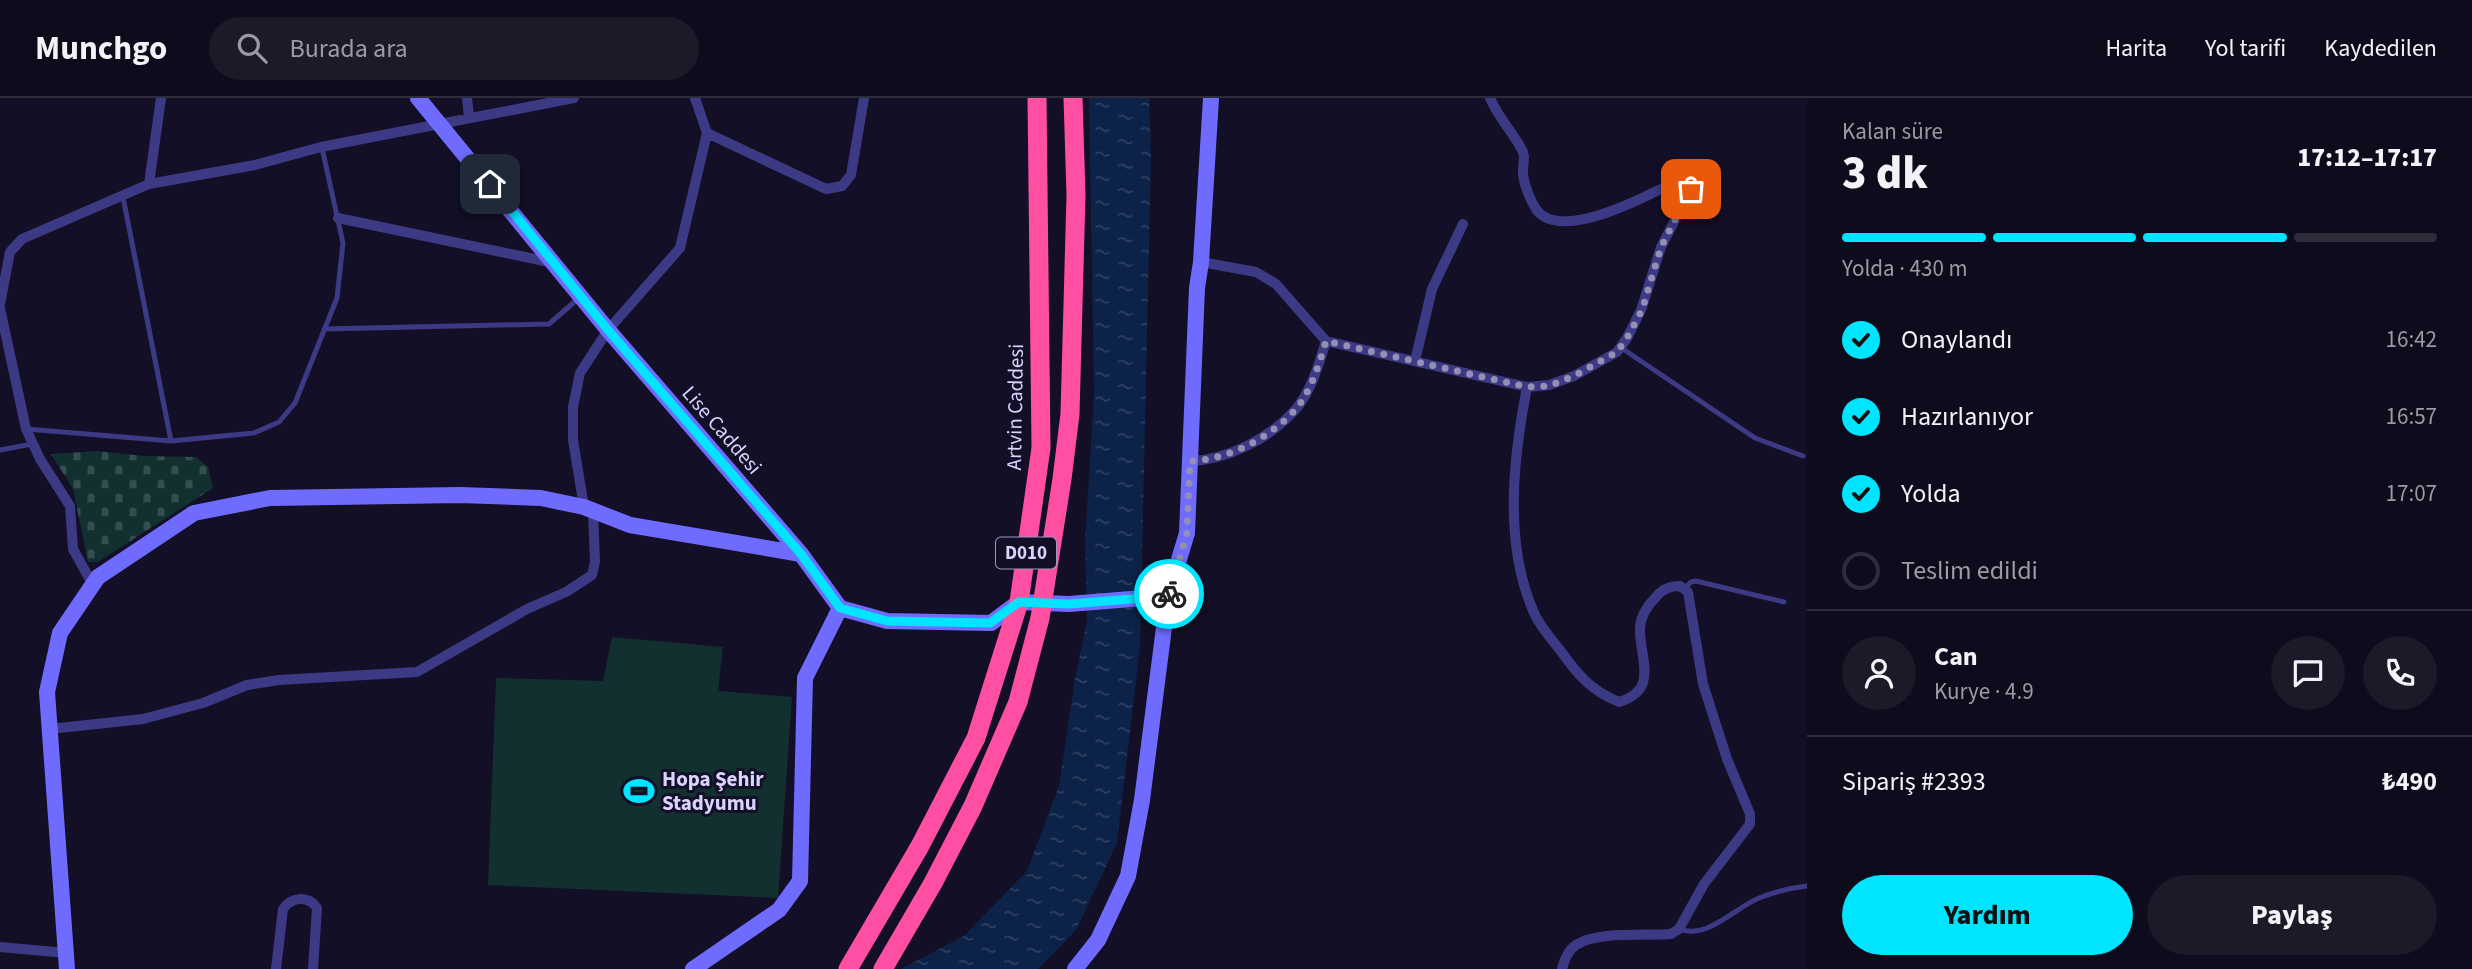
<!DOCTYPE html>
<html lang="tr">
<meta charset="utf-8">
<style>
body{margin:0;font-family:"Source Sans 3",sans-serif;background:#1c1929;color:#f1f3f6;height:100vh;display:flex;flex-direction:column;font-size:26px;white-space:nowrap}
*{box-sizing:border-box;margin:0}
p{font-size:23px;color:#9b9ba3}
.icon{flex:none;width:38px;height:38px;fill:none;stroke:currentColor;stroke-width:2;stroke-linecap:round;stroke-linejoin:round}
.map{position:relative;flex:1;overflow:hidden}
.details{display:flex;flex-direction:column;background:#0e0b1c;width:665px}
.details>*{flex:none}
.pin{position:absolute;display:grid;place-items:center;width:60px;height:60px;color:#fff;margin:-30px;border-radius:14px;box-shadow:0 4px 10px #0006}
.courier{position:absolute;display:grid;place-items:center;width:70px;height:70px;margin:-35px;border:5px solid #00e5ff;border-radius:50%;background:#fff;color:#222;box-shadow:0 2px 9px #0007}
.headline em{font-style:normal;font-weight:800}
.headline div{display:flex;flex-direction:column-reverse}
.headline{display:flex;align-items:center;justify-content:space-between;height:119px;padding:0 35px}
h1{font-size:46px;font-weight:800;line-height:52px}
.bar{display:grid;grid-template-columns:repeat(4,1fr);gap:10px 7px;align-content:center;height:84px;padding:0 35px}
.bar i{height:9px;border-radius:5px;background:#2e2b3b}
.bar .active{background:#00e5ff}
.bar p{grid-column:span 4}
.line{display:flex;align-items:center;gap:18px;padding:0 35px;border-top:2px solid #2e2b3b}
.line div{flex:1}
.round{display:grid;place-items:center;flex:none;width:74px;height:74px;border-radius:37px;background:#1c1929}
ol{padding:0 35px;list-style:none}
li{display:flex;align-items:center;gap:21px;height:77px}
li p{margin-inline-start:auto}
li .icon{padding:7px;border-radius:50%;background:#00e5ff;color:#111;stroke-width:4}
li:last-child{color:#9b9ba3}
li i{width:38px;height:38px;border:4px solid #2e2b3b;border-radius:50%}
.cta{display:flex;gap:14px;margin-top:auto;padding:14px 35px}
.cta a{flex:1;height:80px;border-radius:42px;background:#00e5ff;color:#111;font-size:28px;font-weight:800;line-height:80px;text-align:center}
.cta a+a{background:#1c1929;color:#f1f3f6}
header{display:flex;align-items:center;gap:42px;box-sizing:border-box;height:98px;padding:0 35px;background:#0e0b1c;border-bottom:2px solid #2e2b3b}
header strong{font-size:33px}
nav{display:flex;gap:38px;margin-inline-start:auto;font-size:24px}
.search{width:490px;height:63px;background:#1c1929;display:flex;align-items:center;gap:18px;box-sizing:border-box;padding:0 24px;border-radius:38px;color:#9b9ba3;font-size:26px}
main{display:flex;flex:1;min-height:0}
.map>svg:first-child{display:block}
</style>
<header>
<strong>Munchgo</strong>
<div class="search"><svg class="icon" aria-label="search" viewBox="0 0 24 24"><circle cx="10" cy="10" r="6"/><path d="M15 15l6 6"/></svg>Burada ara</div>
<nav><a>Harita</a><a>Yol tarifi</a><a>Kaydedilen</a></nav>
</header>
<main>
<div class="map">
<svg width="1807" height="871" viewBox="0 0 1807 871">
<defs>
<pattern id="cemetery-stones" width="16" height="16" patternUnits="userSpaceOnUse" patternTransform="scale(1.75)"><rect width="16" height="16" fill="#12302f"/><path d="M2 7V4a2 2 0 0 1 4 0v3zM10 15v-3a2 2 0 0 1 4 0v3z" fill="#344d4e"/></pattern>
<pattern id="water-ripples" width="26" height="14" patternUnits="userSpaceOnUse" patternTransform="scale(1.75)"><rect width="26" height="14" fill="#0c2248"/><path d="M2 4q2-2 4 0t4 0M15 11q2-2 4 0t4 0" fill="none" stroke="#2f4163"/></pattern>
</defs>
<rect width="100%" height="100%" fill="#130f26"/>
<path fill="url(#cemetery-stones)" d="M 97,353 L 144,358 L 196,359 L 208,369 L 213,390 L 98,464 L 88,464 L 73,391 L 51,356 Z"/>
<path fill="#12302f" d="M 612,539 L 723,549 L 718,593 L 792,599 L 778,800 L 488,787 L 496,580 L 603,583 Z"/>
<path fill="url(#water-ripples)" d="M 1089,0 L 1149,0 L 1151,59 L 1140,547 L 1117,745 L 1076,832 L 1038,871 L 901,871 L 964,838 L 1027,773 L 1059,688 L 1075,581 L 1087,524 L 1085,444 L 1094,297 Z"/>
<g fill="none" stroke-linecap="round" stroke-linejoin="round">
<path stroke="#3d3a85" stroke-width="5" d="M 123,99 L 171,343
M 324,231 L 549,226 L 580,199
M 1620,249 L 1755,340 L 1803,358
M 26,331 L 171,343 L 254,335 L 279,324 L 295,305 L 337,200 L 343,145 L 322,50
M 0,352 L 32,346
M 1685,490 L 1691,484 L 1696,483 L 1784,504
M 1679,831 C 1707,842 1733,811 1759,800 C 1774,794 1790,790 1807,788"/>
<path stroke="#3d3a85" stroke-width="10" d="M 467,0 L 469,19
M 1490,0 C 1498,19 1511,32 1521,50 C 1527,59 1522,66 1523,76 C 1524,86 1530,102 1536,111 C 1560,146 1652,96 1680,81 L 1689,84 L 1691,91 L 1661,149 L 1641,212 L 1627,240 L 1617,254 L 1574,278 L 1549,287 L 1527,289
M 707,35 L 826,91 L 842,88 L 851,77 L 864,0
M 149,86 L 161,0
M 338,120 L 554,165
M 1201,164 L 1256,174 L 1276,186 L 1326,243 L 1527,289 C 1513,361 1503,447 1535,517 C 1541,529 1551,541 1560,552 C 1578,577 1590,592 1619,604 C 1658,592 1641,563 1640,534 C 1639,520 1647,508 1656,499 C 1662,491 1670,488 1680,488 L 1688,494 L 1703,586 L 1727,661 L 1750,716 L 1750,726 L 1704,786 L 1679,831 L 1671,836 C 1645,838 1597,833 1576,847 C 1568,852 1564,863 1562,871
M 0,206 L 10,154 L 22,141 L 149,86 L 255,67 L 321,49 L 574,0
M 0,210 L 26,331 L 40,361 L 70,408 L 73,451 L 93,487
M 1415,263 L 1432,191 L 1463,126
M 1190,363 C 1228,362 1270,340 1295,312 C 1311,294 1319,266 1326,243
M 584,409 L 573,342 L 573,309 L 580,275 L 608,232 L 680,150 L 707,35 L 695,0
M 50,631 L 143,621 L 203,605 L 247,587 L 279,582 L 417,574 L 527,511 L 566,494 L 592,477 L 595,464 L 593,413
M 0,849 L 66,855
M 276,871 L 283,811 C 291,799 308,797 317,810 L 313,871"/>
<path stroke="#6f6bff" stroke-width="16" d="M 418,0 L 608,232 L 801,456 L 840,510 L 887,523 L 991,525 L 1019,504 L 1069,506 L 1168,498 L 1187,435 L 1197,190 L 1201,164 L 1211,0
M 67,871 L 47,594 L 60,535 L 98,479 L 194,415 L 270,400 L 460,397 L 541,400 L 584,409 L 630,427 L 801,456
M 693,871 L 779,812 L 800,783 L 805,580 L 840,510
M 1075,871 L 1098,842 L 1128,778 L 1142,702 L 1168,498"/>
<path stroke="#ff4fa3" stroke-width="19" d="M 848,871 L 920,748 L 976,640 L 1019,504 L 1041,350 L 1037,0
M 883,871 L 933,785 L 973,708 L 1018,604 L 1040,520 L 1062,381 L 1070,316 L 1076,97 L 1073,0"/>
</g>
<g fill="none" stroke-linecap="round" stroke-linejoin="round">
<path stroke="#948fb3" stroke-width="7" stroke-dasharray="0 12.6" d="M 1169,496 L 1187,435 L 1190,363 C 1227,362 1270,340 1295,312 C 1311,294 1319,266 1326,243 L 1527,289 L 1549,288 L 1574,278 L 1617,254 L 1627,240 L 1642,212 L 1661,149 L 1691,91"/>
<path stroke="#00e5ff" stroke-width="9" d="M 490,86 L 608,232 L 801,456 L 840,510 L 887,523 L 990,525 L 1019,504 L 1069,506 L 1145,500 L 1169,496"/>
</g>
<defs>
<g id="stadium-bare" transform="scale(2.415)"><path d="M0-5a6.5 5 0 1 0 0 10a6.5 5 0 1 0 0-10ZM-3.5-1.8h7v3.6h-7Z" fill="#00e5ff" stroke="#130f26" stroke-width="2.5" paint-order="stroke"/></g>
</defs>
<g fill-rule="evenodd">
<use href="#stadium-bare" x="639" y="693"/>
</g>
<g text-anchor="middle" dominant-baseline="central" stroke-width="6" stroke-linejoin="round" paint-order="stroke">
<rect fill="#130f26" stroke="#9e99be" stroke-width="2" x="996" y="439.5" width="60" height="31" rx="5"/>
<g font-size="19" font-weight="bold" fill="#d9d4ff">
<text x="1026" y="455">D010</text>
</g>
<g font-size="21" fill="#d9d4ff" stroke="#130f26">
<text transform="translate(1015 309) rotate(-89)">Artvin Caddesi</text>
<text transform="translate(722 332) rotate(49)">Lise Caddesi</text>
</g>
<g font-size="21" font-weight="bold" fill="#d9d4ff" stroke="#130f26" text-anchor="start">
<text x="662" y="681">Hopa Şehir<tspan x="662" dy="24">Stadyumu</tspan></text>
</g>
</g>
</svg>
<div class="pin" style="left:1691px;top:91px;background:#ea580c"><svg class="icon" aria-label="bag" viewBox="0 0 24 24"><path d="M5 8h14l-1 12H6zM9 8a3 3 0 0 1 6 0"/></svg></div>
<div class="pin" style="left:490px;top:86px;background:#1f2937"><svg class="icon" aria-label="home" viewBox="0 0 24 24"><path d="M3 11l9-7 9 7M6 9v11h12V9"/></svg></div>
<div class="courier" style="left:1169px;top:496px"><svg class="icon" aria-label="bike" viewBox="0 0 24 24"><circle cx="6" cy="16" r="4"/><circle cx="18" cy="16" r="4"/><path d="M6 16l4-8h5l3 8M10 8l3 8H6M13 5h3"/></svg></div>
</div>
<section class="details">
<div class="headline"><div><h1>3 dk</h1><p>Kalan süre</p></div><em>17:12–17:17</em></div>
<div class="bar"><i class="active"></i><i class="active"></i><i class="active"></i><i></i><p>Yolda · 430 m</p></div>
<ol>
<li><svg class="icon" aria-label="check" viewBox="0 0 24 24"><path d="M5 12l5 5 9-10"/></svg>Onaylandı<p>16:42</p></li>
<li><svg class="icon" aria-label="check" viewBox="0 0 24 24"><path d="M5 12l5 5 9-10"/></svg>Hazırlanıyor<p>16:57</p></li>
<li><svg class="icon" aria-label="check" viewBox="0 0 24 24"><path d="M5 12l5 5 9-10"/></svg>Yolda<p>17:07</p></li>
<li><i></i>Teslim edildi</li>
</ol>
<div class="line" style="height:126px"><a class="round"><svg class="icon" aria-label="person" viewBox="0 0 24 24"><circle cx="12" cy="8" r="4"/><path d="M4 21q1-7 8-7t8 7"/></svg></a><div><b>Can</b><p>Kurye · 4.9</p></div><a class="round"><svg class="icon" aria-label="chat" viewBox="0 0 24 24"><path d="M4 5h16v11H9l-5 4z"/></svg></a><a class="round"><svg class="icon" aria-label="phone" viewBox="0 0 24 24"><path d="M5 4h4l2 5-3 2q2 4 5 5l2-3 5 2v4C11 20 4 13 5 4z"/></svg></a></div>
<div class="line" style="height:91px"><div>Sipariş #2393</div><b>₺490</b></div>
<div class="cta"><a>Yardım</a><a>Paylaş</a></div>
</section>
</main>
